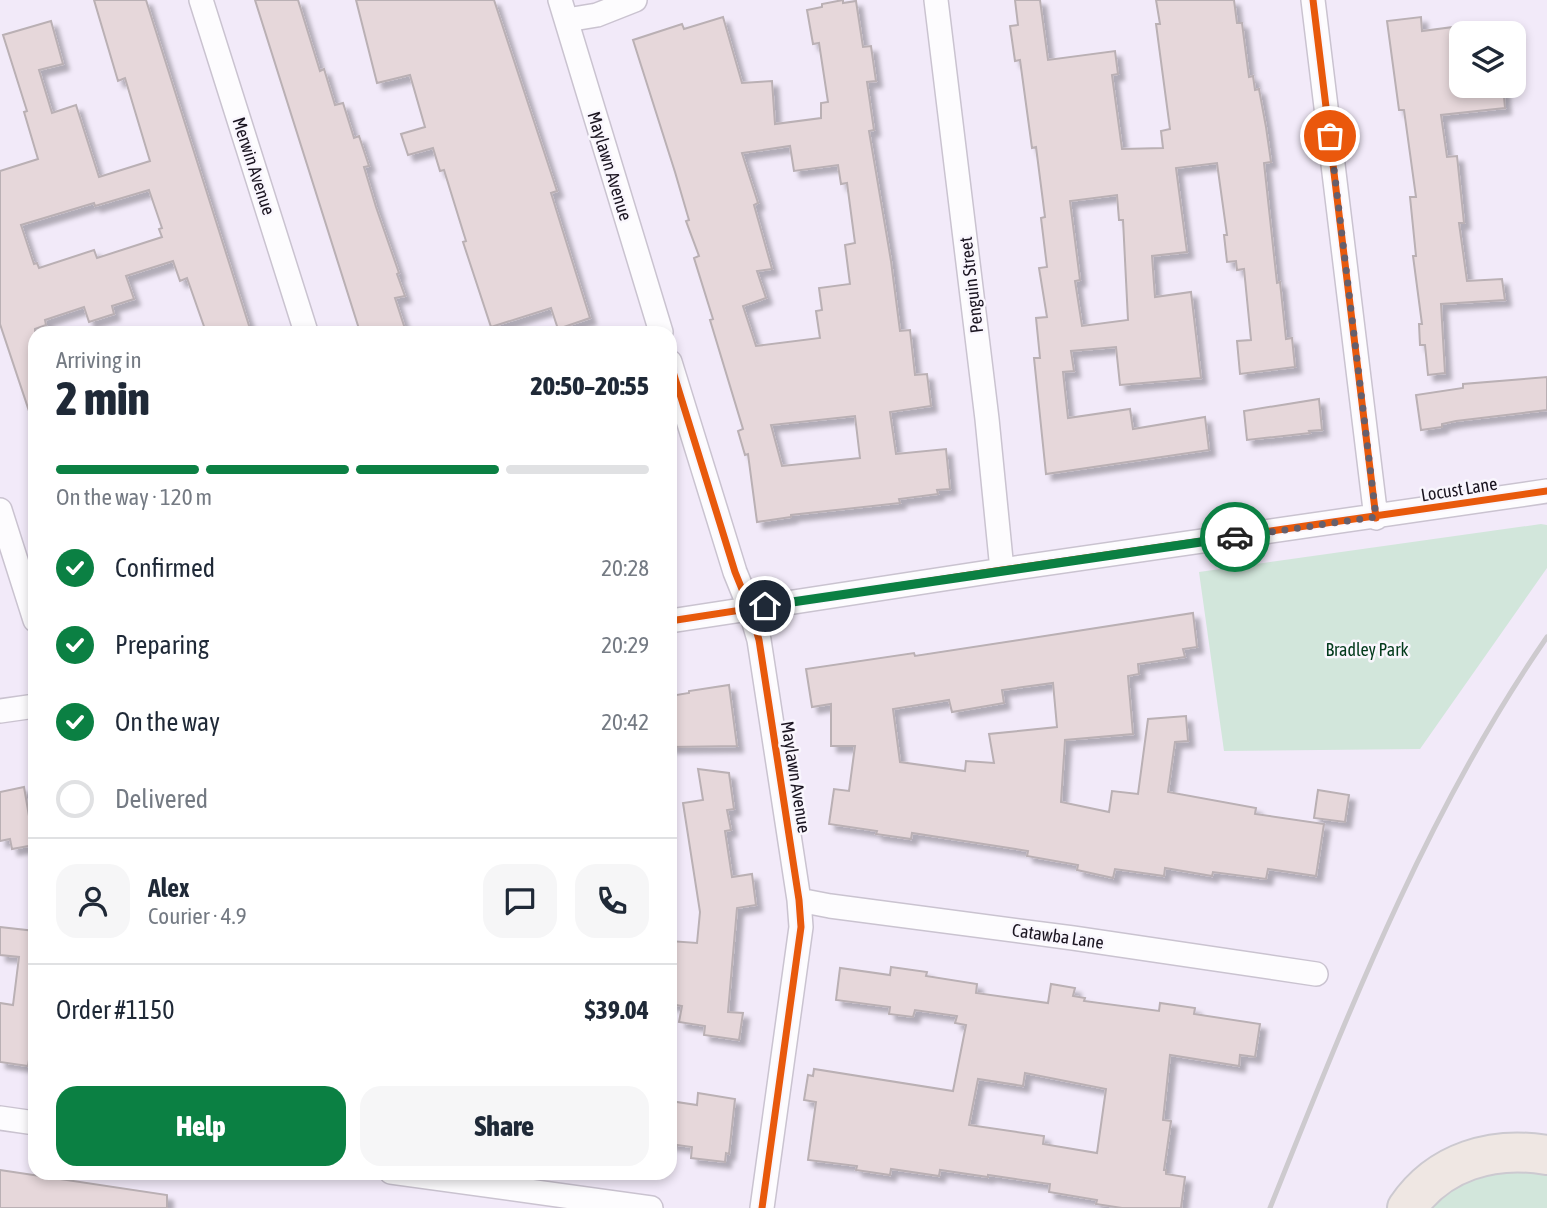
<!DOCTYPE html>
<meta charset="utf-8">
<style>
body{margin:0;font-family:"Asap Condensed",sans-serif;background:#f6f6f7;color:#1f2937;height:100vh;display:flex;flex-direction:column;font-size:26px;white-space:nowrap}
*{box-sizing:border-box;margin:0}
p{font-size:23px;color:#747a83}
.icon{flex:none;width:38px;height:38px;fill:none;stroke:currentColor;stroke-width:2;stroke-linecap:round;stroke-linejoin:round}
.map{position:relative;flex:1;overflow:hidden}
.sheet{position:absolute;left:28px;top:326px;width:649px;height:854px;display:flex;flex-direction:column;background:#fff;border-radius:21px;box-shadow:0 4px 10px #0003}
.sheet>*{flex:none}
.controls{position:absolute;left:1449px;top:21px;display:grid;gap:14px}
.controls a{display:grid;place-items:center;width:77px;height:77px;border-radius:14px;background:#fff;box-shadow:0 4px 10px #0003;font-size:35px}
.pin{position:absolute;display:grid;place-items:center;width:60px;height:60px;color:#fff;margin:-30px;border:4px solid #fff;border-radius:50%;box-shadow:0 2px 7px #0007}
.courier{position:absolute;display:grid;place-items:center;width:70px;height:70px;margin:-35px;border:5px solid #0b8043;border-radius:50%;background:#fff;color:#222;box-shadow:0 2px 9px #0007}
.head em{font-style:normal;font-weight:800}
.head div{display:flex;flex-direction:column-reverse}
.head{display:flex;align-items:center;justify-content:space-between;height:119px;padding:0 28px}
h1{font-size:46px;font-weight:800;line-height:52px}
.bar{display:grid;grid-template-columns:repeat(4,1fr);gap:10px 7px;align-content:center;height:84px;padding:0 28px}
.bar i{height:9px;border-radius:5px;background:#e0e1e3}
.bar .on{background:#0b8043}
.bar p{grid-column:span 4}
.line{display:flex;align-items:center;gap:18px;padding:0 28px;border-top:2px solid #e0e1e3}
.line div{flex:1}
.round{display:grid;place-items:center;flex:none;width:74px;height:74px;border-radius:21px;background:#f6f6f7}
ol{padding:0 28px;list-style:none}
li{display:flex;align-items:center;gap:21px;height:77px}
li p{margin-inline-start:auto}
li .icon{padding:7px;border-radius:50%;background:#0b8043;color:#fff;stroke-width:4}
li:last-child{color:#747a83}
li i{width:38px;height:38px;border:4px solid #e0e1e3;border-radius:50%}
.primary-button{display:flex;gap:14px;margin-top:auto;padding:14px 28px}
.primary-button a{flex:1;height:80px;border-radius:21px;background:#0b8043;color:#fff;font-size:28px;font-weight:800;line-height:80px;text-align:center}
.primary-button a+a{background:#f6f6f7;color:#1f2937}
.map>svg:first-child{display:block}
</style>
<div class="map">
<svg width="1547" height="1208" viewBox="0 0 1547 1208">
<defs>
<filter id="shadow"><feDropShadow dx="6" dy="6" stdDeviation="2" flood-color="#0004"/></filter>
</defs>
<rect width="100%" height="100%" fill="#f2eaf9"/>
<path fill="#d2e6db" d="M 1541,524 L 1547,525 L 1547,568 L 1420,749 L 1224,751 L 1199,572 Z
M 1547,1169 L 1547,1208 L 1422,1208 L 1474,1173 Z"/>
<path fill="#e6d7da" stroke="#bab0b4" stroke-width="2" fill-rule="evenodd" filter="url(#shadow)" d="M 94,0 L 146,0 L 251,332 L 206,332 L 187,278 L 180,281 L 173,261 L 126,276 L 134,299 L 112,306 L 114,314 L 89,322 L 84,307 L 45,320 L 46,325 L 35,329 L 35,416 L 31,417 L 0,324 L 0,171 L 38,159 L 24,112 L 27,111 L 3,35 L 51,21 L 63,64 L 39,70 L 52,113 L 76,105 L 99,177 L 150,161 L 125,78 L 118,81 ZM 149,190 L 162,228 L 159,229 L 162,237 L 97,258 L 94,250 L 39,268 L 37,263 L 34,264 L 21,225 L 94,203 L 95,206 Z
M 255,0 L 298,0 L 320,71 L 324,69 L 335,105 L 343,103 L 354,138 L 359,136 L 369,166 L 364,167 L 376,207 L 399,273 L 397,274 L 405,296 L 395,298 L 406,332 L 360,332 Z
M 356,0 L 494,0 L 557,191 L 551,193 L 590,318 L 558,329 L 551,308 L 491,327 L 463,242 L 466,241 L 444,170 L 440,171 L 433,148 L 408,155 L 401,134 L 425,127 L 410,75 L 377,83 Z
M 843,0 L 843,3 L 856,1 L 863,47 L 871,46 L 876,81 L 867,82 L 874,130 L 869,131 L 891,261 L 900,331 L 910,330 L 915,375 L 927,374 L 931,406 L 890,412 L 896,454 L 946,449 L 950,489 L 937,490 L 938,494 L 899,499 L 900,503 L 791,515 L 791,517 L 757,522 L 748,454 L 745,455 L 738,431 L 743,429 L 710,320 L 713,319 L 694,258 L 699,256 L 686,221 L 689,220 L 675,172 L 633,40 L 682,24 L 684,29 L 723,17 L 742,83 L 772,81 L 775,124 L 821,118 L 821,103 L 828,102 L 819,43 L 813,44 L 807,10 L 822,7 L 822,4 ZM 790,146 L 794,171 L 838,165 L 841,184 L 847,183 L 855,243 L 845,245 L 850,284 L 819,288 L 822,310 L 816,311 L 820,338 L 756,346 L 743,306 L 766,298 L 757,271 L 772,269 L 754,205 L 758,203 L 742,153 ZM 855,416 L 860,458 L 782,466 L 771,425 Z
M 1015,0 L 1040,0 L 1048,60 L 1115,51 L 1118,74 L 1112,75 L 1122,149 L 1163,148 L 1161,131 L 1170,129 L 1156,24 L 1160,24 L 1156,0 L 1234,0 L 1237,23 L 1242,23 L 1249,77 L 1253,76 L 1255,90 L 1259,89 L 1266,127 L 1271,162 L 1264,163 L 1277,283 L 1280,282 L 1286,339 L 1292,338 L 1295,367 L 1240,374 L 1237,341 L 1251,340 L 1244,269 L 1237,270 L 1236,261 L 1227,262 L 1224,235 L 1227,235 L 1217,163 L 1176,168 L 1187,252 L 1152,256 L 1155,297 L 1191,292 L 1201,378 L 1120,385 L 1116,347 L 1071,351 L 1074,371 L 1063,372 L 1068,418 L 1130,409 L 1133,429 L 1205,417 L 1209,450 L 1046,474 L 1034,358 L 1040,358 L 1036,318 L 1047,317 L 1039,268 L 1047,267 L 1041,218 L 1045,217 L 1036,147 L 1032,148 L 1020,60 L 1015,61 L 1010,26 L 1018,25 ZM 1117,195 L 1119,220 L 1123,220 L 1128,320 L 1082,326 L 1075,281 L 1080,280 L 1070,201 Z
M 1421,17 L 1422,31 L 1461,26 L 1461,86 L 1503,86 L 1505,108 L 1441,115 L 1447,157 L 1457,156 L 1464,223 L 1459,223 L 1467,281 L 1502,279 L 1505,300 L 1441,304 L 1445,373 L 1428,375 L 1425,345 L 1420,345 L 1419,324 L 1422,324 L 1413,256 L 1416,256 L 1410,197 L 1416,197 L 1404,110 L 1399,110 L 1387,21 Z
M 1547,377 L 1547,410 L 1456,421 L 1442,424 L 1442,427 L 1421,430 L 1416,395 L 1463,388 L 1463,384 Z
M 1319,399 L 1322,430 L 1309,431 L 1310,433 L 1247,440 L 1244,411 Z
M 1193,613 L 1197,647 L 1183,649 L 1185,657 L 1138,664 L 1139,674 L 1128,676 L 1133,734 L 1065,740 L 1061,802 L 1109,812 L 1112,791 L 1138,794 L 1148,719 L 1186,716 L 1188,741 L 1175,742 L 1168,792 L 1256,808 L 1255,814 L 1324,824 L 1316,876 L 1268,869 L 1266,879 L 1213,872 L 1212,876 L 1165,868 L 1164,876 L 1115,869 L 1113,878 L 1077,870 L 1078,865 L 1027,856 L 1028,851 L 912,833 L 911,839 L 876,834 L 877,831 L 829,824 L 834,789 L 849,791 L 855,746 L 831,746 L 831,704 L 812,707 L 806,669 L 914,653 L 915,656 ZM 1053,683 L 1057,727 L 989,734 L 994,763 L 966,761 L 965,771 L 900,762 L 893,709 L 949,700 L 952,712 L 1004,703 L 1002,690 Z
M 729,685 L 737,746 L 670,747 L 670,696 L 689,693 L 689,691 Z
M 698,769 L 729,773 L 734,809 L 727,810 L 731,830 L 725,831 L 732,877 L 752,874 L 756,905 L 737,908 L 728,1012 L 743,1013 L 739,1040 L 704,1035 L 705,1026 L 679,1022 L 682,1006 L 670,1004 L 670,941 L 697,943 L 700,912 L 683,803 L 703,800 Z
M 24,787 L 34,845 L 12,849 L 10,839 L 0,841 L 0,792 Z
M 1318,790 L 1349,795 L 1345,822 L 1314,818 Z
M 0,927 L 35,931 L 35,1023 L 28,1066 L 0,1062 L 0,1003 L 13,1005 L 19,957 L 0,955 Z
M 891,967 L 927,972 L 926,976 L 977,984 L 976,993 L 1048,1003 L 1051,984 L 1075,988 L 1073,996 L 1085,998 L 1084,1001 L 1159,1011 L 1160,1003 L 1195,1008 L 1194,1014 L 1260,1024 L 1255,1057 L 1240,1055 L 1239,1066 L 1170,1055 L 1163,1120 L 1171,1121 L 1164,1170 L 1166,1170 L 1166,1174 L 1185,1177 L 1181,1208 L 1122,1208 L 1096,1204 L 1097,1200 L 1049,1192 L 1050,1184 L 988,1175 L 988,1177 L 940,1170 L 939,1176 L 891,1169 L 890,1175 L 856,1170 L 857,1166 L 808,1160 L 816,1102 L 804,1100 L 808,1075 L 813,1076 L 814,1069 L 953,1091 L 966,1025 L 955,1023 L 957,1016 L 915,1010 L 913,1017 L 889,1014 L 890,1007 L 836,1000 L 840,968 L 890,975 ZM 1025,1073 L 1106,1089 L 1097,1153 L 1043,1144 L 1044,1136 L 969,1125 L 978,1079 L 1023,1086 Z
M 698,1093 L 735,1099 L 729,1154 L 726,1153 L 725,1162 L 691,1158 L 692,1147 L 670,1144 L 670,1101 L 697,1105 Z
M 0,1170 L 167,1195 L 167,1208 L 0,1208 Z"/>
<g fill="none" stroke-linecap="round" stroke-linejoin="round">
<g stroke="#cac3d0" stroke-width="26">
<path id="minor" d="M 201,0 L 306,332
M 560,0 L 661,332
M 936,0 L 987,419 L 1002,570
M 1313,0 L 1376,518
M 567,20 L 597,15 L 635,0
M 670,362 L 735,572 L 750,609 L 759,640 L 799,900 L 801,927 L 762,1208
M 0,510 L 35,620
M 670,621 L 1002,570 L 1547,491
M 0,711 L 35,706
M 799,900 L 830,906 L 1073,938 L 1316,974
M 0,1118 L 35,1123
M 391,1172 L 651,1208"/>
</g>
<g stroke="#ccc9d0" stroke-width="42">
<path id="motorway" d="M 1407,1208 C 1439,1161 1493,1146 1547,1155"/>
</g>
<use href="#minor" stroke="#fdfcfe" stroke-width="23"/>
<use href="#motorway" stroke="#efe7e3" stroke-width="38"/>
<path stroke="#cdcace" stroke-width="5" d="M 1270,1208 C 1349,1011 1426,812 1547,637"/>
<g stroke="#f9f6fd" stroke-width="11">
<path id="cycleway" d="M 1313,0 L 1376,518
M 670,362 L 735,572 L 750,609 L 759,640 L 799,900 L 801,927 L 762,1208
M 670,621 L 1002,570 L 1547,491"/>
</g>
<use href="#cycleway" stroke="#e8590c" stroke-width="7"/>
</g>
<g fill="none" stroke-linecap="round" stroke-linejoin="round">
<path stroke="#665f6c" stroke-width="7" stroke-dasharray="0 12.6" d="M 1235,537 L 1376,517 L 1330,136"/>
<path stroke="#0b8043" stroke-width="9" d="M 765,606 L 1235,537"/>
</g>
<g text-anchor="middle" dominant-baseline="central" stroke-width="5" stroke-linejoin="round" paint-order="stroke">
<g font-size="18" fill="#1a1420" stroke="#f9f6fd">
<text transform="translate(254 166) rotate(72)">Merwin Avenue</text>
<text transform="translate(610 166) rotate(73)">Maylawn Avenue</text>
<text transform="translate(971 285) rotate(-97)">Penguin Street</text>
<text transform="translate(1459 489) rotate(-9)">Locust Lane</text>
<text transform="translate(796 777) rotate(81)">Maylawn Avenue</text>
<text transform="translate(1058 936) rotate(8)">Catawba Lane</text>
</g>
<g font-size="18" fill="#023a1b" stroke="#f9f6fd">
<text x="1367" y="649">Bradley Park</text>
</g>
</g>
</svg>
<div class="controls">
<a><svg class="icon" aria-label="layers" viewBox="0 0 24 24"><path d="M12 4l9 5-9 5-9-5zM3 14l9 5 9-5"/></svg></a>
</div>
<div class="pin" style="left:1330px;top:136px;background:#ea580c"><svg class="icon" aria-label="bag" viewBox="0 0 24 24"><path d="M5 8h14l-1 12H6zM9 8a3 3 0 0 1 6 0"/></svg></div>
<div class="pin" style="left:765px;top:606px;background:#1f2937"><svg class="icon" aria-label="home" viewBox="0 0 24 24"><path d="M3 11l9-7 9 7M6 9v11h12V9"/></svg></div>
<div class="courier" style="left:1235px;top:537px"><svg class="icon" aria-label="car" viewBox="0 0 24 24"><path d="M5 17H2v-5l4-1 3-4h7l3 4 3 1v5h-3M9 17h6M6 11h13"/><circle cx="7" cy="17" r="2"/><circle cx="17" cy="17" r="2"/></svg></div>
<section class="sheet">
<div class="head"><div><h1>2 min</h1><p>Arriving in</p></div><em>20:50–20:55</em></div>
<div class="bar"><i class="on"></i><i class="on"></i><i class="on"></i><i></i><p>On the way · 120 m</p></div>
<ol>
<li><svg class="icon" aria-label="check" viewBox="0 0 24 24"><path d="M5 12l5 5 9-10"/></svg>Confirmed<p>20:28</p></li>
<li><svg class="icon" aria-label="check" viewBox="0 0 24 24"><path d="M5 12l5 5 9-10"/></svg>Preparing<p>20:29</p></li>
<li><svg class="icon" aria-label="check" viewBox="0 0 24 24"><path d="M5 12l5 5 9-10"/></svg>On the way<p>20:42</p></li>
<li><i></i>Delivered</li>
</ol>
<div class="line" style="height:126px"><a class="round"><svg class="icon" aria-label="person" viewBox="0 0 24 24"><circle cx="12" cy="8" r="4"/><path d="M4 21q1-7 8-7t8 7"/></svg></a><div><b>Alex</b><p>Courier · 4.9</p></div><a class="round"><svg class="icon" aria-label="chat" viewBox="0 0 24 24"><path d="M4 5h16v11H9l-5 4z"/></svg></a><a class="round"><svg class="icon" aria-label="phone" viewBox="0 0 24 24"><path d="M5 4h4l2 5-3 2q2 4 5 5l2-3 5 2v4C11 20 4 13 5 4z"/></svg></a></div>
<div class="line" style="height:91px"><div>Order #1150</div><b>$39.04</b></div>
<div class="primary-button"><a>Help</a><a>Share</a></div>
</section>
</div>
